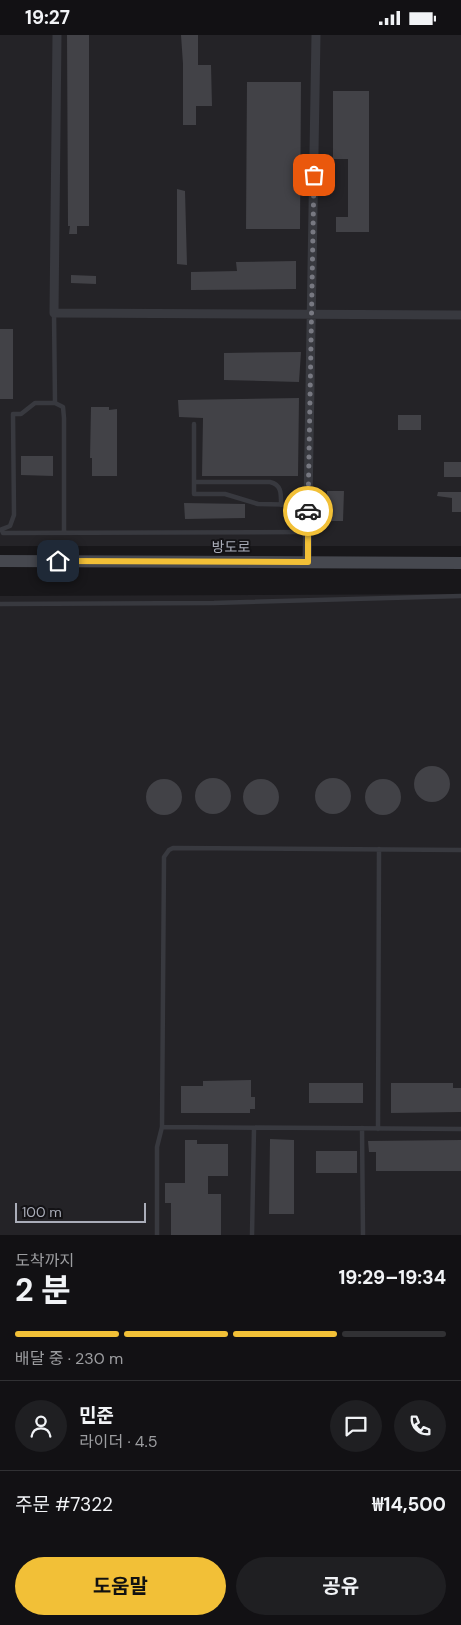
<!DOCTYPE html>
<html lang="ko">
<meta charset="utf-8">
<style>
body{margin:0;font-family:"DM Sans","Noto Sans KR",sans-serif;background:#1f1f22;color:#f1f3f6;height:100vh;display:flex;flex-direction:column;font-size:19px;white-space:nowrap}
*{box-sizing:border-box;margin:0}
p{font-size:16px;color:#9c9da0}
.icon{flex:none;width:28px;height:28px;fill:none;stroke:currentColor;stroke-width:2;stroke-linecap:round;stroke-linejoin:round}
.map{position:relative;height:1200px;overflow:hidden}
.side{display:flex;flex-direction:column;background:#121114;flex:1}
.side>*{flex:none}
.scale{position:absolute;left:15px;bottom:12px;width:131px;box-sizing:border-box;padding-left:5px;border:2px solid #aaadb9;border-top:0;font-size:14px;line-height:18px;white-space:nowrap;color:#aaadb9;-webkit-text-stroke:4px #131215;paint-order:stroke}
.pin{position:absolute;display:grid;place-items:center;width:42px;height:42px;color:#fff;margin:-21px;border-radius:10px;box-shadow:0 2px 8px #0006}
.courier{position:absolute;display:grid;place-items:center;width:50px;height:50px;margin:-25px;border:4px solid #f2c037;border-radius:50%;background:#fff;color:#222;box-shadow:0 1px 6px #0007}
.summary em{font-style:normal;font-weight:700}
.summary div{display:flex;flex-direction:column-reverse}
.summary{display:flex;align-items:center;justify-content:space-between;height:85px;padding:0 15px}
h1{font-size:32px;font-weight:700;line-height:38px}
.bar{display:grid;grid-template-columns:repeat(4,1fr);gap:8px 5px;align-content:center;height:60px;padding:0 15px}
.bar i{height:6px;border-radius:4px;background:#313134}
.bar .active{background:#f2c037}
.bar p{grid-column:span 4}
.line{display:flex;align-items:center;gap:12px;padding:0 15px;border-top:1px solid #313134}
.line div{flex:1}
.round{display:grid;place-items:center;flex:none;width:52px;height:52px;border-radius:26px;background:#1f1f22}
.primary-button{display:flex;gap:10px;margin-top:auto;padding:10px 15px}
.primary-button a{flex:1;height:58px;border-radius:30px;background:#f2c037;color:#111;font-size:20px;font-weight:700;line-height:58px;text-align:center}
.primary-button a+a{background:#1f1f22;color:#f1f3f6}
.status{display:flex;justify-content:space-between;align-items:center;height:35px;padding:0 25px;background:#121114;direction:ltr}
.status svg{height:14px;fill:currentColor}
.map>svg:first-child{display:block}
</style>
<div class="status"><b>19:27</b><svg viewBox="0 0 49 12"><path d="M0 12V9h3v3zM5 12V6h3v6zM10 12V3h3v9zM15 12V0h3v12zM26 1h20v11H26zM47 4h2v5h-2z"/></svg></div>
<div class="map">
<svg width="461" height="1200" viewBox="0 0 461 1200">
<rect width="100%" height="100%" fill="#18171a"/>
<path fill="#242327" d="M 0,0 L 461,0 L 461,511 L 0,511 Z
M 461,559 L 461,1200 L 0,1200 L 0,561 Z"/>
<path fill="#424247" d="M 67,0 L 89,0 L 89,191 L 77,191 L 77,199 L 69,199 L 70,191 L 68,191 Z
M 181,0 L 198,0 L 198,30 L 211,30 L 212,71 L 196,71 L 196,90 L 183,90 L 183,29 Z
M 247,47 L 301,47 L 300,194 L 246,194 Z
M 333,56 L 369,56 L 369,197 L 336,197 L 336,182 L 348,182 L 348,124 L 333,124 Z
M 177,154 L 185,156 L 187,230 L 177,229 Z
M 296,226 L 296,254 L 191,255 L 191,237 L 237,236 L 236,227 Z
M 71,240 L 96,241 L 96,249 L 71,248 Z
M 0,294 L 13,294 L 13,364 L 0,364 Z
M 301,317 L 299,347 L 224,345 L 224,318 Z
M 299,363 L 298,441 L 202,441 L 203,383 L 179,382 L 178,365 Z
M 91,372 L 109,372 L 109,375 L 117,374 L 117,441 L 92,441 L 92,423 L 90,423 Z
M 398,380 L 421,380 L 421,395 L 398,395 Z
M 21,421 L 53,421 L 53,441 L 21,440 Z
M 444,427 L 461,427 L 461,442 L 444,442 Z
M 327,456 L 344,456 L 343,486 L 327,486 Z
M 438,457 L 461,457 L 461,477 L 452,477 L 452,463 L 437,461 Z
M 184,468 L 245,469 L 245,483 L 185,484 Z
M414 749a18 18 0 1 1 36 0a18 18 0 1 1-36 0Z
M195 761a18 18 0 1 1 36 0a18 18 0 1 1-36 0Z
M315 761a18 18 0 1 1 36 0a18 18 0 1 1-36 0Z
M243 762a18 18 0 1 1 36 0a18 18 0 1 1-36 0Z
M365 762a18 18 0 1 1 36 0a18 18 0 1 1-36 0Z
M146 762a18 18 0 1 1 36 0a18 18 0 1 1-36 0Z
M 251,1045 L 251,1062 L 255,1062 L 255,1074 L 250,1074 L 250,1078 L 181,1078 L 181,1051 L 203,1051 L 203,1046 Z
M 309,1048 L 363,1048 L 363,1068 L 309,1068 Z
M 391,1048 L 453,1048 L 453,1053 L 461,1053 L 461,1077 L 391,1078 Z
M 270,1104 L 294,1105 L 294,1179 L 269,1179 Z
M 185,1105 L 197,1105 L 197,1109 L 228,1109 L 228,1141 L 208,1141 L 208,1159 L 221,1159 L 221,1200 L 171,1200 L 171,1168 L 165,1168 L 165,1148 L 185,1148 Z
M 461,1105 L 461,1136 L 376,1136 L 376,1117 L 369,1117 L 368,1106 Z
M 316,1116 L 357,1116 L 357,1138 L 316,1138 Z"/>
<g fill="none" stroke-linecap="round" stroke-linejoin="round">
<path stroke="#38393f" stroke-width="4.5" d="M 55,368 L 63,372 L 64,383 L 64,497
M 194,389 L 194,459 L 225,459 L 258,469 L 308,470
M 194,447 L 270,447 C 282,450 281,459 281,470
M 0,495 L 10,491 L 14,480 L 13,379 L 21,379 L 35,368 L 55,368 L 54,278
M 2,495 L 3,498 L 308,497
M 0,569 L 214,568 L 461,561
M 162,1092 L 461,1094
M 362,1093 L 363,1200
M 378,1094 L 379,814
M 157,1200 L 157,1112 L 162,1092 L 164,822 L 169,815 L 173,813 L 461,815
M 252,1200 L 254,1093"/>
<path stroke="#38393f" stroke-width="9" d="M 57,0 L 54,278 L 461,280
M 307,527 L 316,0"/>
<path stroke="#46484f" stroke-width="12" d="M 0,526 L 461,528"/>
</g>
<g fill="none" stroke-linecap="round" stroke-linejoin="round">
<path stroke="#777881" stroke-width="5" stroke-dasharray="0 9" d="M 308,476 L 314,140"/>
<path stroke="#f2c037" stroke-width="6" d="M 58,526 L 308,527 L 308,476"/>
</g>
<g text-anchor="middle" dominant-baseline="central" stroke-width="4" stroke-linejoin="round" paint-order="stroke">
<g font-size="14" fill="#aaadb9" stroke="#131215">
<text x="231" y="512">방도로</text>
</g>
</g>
</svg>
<div class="scale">100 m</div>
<div class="pin" style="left:314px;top:140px;background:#ea580c"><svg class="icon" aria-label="bag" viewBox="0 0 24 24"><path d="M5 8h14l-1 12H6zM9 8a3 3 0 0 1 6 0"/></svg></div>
<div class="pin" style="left:58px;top:526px;background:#1f2937"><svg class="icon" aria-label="home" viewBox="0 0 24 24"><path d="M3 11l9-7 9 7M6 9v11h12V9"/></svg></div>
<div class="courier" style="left:308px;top:476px"><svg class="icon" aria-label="car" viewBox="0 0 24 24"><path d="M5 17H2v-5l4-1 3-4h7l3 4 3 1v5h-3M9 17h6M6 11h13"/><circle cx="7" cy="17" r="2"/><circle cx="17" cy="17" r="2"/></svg></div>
</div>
<section class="side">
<div class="summary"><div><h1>2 분</h1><p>도착까지</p></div><em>19:29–19:34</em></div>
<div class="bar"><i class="active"></i><i class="active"></i><i class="active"></i><i></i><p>배달 중 · 230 m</p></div>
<div class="line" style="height:90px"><a class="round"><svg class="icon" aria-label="person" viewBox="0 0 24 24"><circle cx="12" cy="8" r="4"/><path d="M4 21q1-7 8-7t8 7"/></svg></a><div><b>민준</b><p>라이더 · 4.5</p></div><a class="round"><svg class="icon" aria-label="chat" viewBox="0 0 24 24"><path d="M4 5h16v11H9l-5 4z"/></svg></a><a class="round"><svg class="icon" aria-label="phone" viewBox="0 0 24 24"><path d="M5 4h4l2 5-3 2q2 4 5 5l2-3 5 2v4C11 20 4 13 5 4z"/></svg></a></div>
<div class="line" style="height:65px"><div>주문 #7322</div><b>₩14,500</b></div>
<div class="primary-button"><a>도움말</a><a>공유</a></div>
</section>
